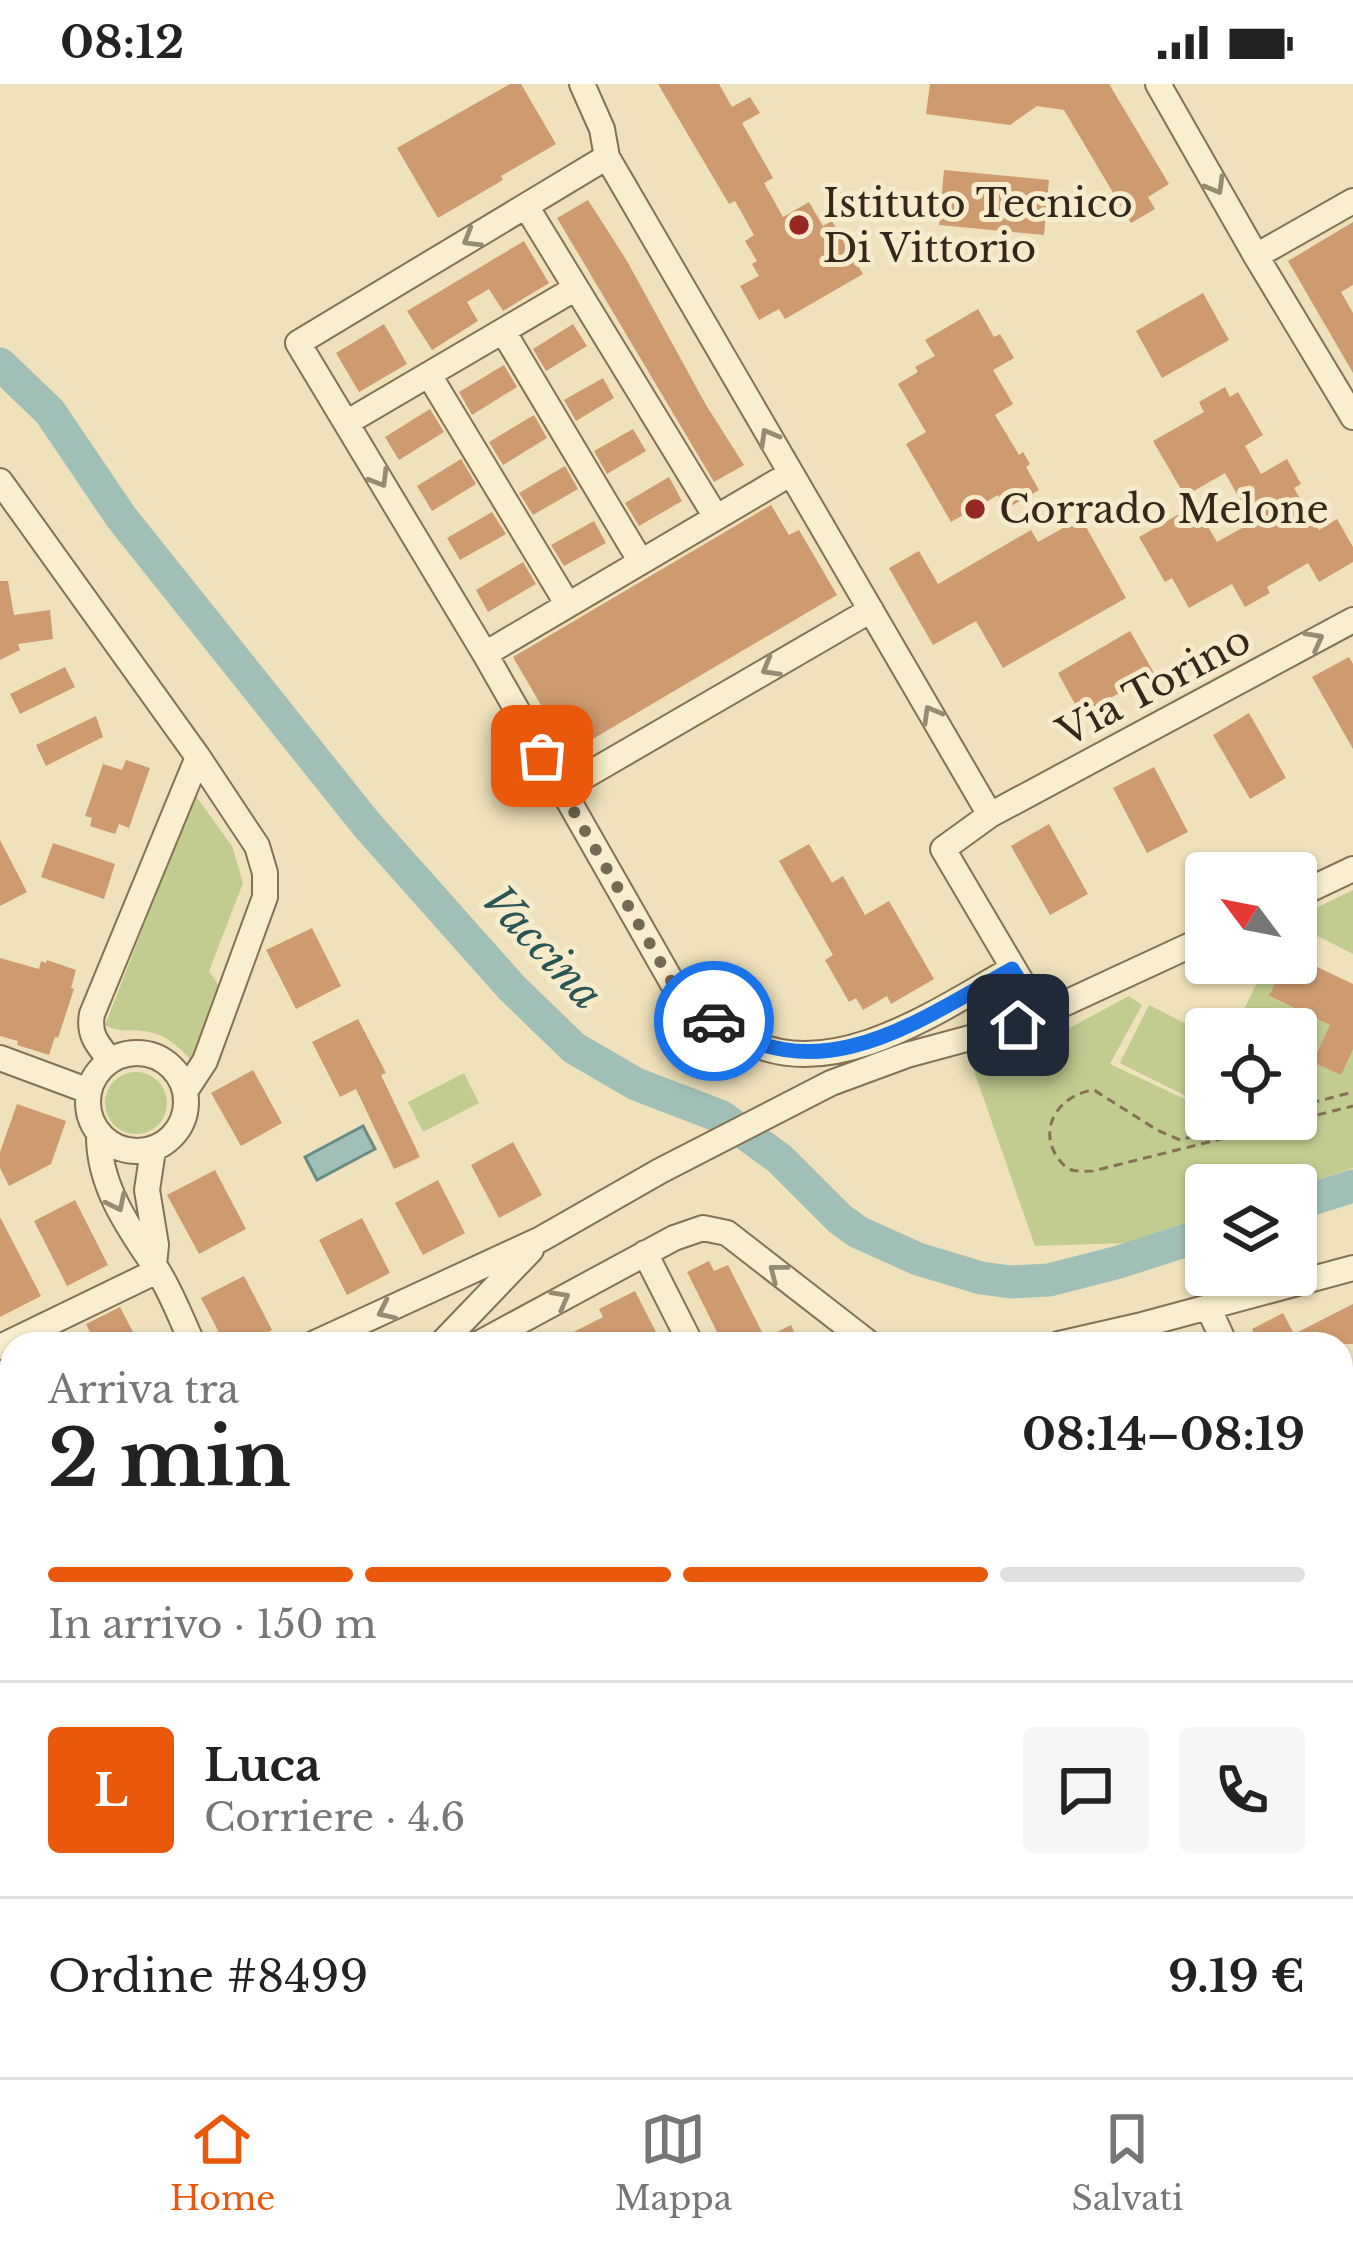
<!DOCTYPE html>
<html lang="it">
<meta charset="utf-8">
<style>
body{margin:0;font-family:"Libre Baskerville",serif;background:#f6f6f6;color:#222;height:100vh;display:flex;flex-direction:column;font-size:45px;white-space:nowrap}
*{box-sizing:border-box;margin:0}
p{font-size:39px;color:#767676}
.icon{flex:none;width:66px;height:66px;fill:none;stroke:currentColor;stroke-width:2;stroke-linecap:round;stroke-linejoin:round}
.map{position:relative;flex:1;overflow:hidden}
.drawer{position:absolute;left:0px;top:1248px;width:1353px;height:747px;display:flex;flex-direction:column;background:#fff;border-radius:36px 36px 0 0;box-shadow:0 3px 9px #0004}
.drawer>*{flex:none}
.needle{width:78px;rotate:302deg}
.controls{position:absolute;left:1185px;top:768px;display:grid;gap:24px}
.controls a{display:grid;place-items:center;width:132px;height:132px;border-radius:12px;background:#fff;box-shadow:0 3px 9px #0004;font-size:60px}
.pin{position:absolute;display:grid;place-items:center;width:102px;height:102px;color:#fff;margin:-51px;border-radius:24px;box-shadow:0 6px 18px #0006}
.courier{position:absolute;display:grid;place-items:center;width:120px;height:120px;margin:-60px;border:9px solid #1a73e8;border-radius:50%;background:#fff;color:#222;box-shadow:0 3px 15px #0007}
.overview em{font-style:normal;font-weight:700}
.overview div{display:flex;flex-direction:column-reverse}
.overview{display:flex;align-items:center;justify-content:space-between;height:204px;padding:0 48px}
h1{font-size:78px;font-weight:700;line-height:90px}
.bar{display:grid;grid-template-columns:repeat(4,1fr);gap:18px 12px;align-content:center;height:144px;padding:0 48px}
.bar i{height:15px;border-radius:9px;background:#e0e0e0}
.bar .on{background:#ea580c}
.bar p{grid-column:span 4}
.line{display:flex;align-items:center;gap:30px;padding:0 48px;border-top:3px solid #e0e0e0}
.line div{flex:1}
.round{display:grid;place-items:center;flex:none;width:126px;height:126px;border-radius:12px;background:#f6f6f6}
.status{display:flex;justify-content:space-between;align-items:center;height:84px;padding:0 60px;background:#fff;direction:ltr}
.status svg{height:33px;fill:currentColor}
.tabs{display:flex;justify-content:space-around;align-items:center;height:168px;border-top:3px solid #e0e0e0;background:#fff;font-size:33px;color:#767676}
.tabs a{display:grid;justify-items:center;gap:6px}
.tabs .on{color:#ea580c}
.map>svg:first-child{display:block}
</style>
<div class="status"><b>08:12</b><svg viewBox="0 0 49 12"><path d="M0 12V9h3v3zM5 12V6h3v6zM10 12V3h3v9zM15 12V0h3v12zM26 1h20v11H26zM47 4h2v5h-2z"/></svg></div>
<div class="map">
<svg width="1353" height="1993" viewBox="0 0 1353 1993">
<rect width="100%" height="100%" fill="#eee1bb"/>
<path fill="#c2cc90" d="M 195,711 L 232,762 L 243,799 L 209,887 L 221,905 L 193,978 C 179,963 165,949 143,947 C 128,945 119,949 105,941 Z
M 1353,806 L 1353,870 L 1296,841 L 1296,834 Z
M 1267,879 L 1285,879 L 1270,913 L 1353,952 L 1353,1084 L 1296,1103 L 1206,1101 L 1206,1133 L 1128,1159 L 1035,1162 L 972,981 L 1038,961 L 1129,912 L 1142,921 L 1110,980 L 1206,1025 L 1206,1035 L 1228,1035 L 1236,1039 L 1239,1035 L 1296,1035 L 1296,976 L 1322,987 L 1296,973 L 1296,945 L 1239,945 L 1235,943 Z
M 1149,921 L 1206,950 L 1206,1022 L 1120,979 Z
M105 1019a31 31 0 1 1 62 0a31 31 0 1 1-62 0Z
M 464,989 L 479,1019 L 423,1048 L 408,1018 Z"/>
<path fill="#a0bfb7" stroke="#678c85" stroke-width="3" d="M 363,1042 L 375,1065 L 317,1096 L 305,1073 Z"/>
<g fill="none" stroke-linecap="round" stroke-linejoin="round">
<path stroke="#a0bfb7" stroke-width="33" d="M 0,280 L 50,328 L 121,433 L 367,741 L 512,904 L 574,964 L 636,1000 L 722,1033 L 780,1075 L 840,1135 L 858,1148 L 918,1175 L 981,1194 L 1011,1198 L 1049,1196 L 1119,1178 L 1206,1150
M 1296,1120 L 1353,1102"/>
</g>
<path fill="#ce9b70" d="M 510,0 L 521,0 L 556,60 L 501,92 L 503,96 L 438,134 L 397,64 Z
M 658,0 L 719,0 L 732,23 L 750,13 L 760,29 L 742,39 L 773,94 L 764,99 L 783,133 L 809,118 L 823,142 L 832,137 L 863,190 L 785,235 L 779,225 L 759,236 L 740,202 L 759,192 L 752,180 L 757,177 L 745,157 L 754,151 L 735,117 L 729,120 Z
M 930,0 L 1109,0 L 1169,100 L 1148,113 L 1155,125 L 1131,139 L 1064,26 L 1037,22 L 1010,41 L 926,30 Z
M 944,86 L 1049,96 L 1044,151 L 939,141 Z
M 588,116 L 627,177 L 706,321 L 744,381 L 714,398 L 557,134 Z
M 1353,138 L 1353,201 L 1341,208 L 1353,229 L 1353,289 L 1288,177 Z
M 524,157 L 549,199 L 503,227 L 489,205 L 467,218 L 478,237 L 432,266 L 407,227 Z
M 1203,209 L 1229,256 L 1162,294 L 1136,247 Z
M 978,225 L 994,253 L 1000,250 L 1014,274 L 993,286 L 1013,320 L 995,331 L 1019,371 L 1023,368 L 1030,380 L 1026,383 L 1039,406 L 1006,425 L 998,411 L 951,438 L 906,360 L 926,348 L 898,300 L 918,288 L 915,283 L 935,272 L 925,256 Z
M 384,240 L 407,280 L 359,308 L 336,269 Z
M 573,240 L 587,262 L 546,287 L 533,265 Z
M 504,281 L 517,303 L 472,331 L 459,308 Z
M 603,294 L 614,314 L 576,337 L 564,316 Z
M 1225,303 L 1230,313 L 1238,308 L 1263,351 L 1245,362 L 1261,390 L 1287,375 L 1301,400 L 1294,404 L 1319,446 L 1337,435 L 1353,463 L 1353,478 L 1319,498 L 1308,479 L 1267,503 L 1270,509 L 1245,523 L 1232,500 L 1189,524 L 1172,494 L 1165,498 L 1139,453 L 1195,421 L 1217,458 L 1253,438 L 1225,389 L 1185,412 L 1153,357 L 1204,328 L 1199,318 Z
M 430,325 L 444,348 L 399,376 L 385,353 Z
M 534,331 L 547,354 L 503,381 L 489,358 Z
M 633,345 L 646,367 L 607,390 L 594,367 Z
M 461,375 L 476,400 L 432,427 L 417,402 Z
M 565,382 L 578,405 L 533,431 L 519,409 Z
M 669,393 L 682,417 L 639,442 L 625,419 Z
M 771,421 L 789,451 L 799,446 L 837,511 L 569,669 L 513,573 Z
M 492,428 L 506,450 L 460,476 L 447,454 Z
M 1081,434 L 1126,514 L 1003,584 L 976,537 L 933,561 L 889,484 L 919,467 L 938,500 L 1031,446 L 1038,458 Z
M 594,437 L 606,459 L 564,482 L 551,461 Z
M 523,478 L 536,500 L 488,528 L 476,506 Z
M 0,497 L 8,497 L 14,531 L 50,526 L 53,555 L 18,560 L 20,566 L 0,576 Z
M 1130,547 L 1154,589 L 1081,631 L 1058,589 Z
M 1349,573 L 1353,580 L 1353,665 L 1312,593 Z
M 65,583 L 75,603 L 20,630 L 10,610 Z
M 1249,629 L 1286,694 L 1250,715 L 1213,651 Z
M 96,632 L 103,653 L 46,682 L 36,661 Z
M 126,676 L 150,684 L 129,744 L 119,740 L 115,750 L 90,742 L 92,734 L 85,732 L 103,680 L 122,686 Z
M 1154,683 L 1188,748 L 1147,769 L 1113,704 Z
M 1049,740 L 1088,810 L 1050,831 L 1011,762 Z
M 0,756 L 27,808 L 0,822 Z
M 53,759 L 115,780 L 104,815 L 41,793 Z
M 809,760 L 832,799 L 843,792 L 865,831 L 889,817 L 934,895 L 891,920 L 887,912 L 863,926 L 856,914 L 849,918 L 825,876 L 833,871 L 779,777 Z
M 312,844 L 341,902 L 296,925 L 266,866 Z
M 1296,873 L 1353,900 L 1353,965 L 1341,991 L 1313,978 L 1330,941 L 1269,912 L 1285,879 L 1296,879 Z
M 0,874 L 39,885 L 41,877 L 46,879 L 47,876 L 76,886 L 71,904 L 74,905 L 58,954 L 55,953 L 49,971 L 17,961 L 18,957 L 0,952 Z
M 358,935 L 386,989 L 381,991 L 420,1073 L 394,1085 L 356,1005 L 340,1013 L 312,958 Z
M 253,986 L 282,1039 L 241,1062 L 211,1009 Z
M 17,1020 L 66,1037 L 51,1080 L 9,1102 L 0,1084 L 0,1068 Z
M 513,1058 L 542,1111 L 499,1134 L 471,1081 Z
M 215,1086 L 246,1145 L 199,1170 L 167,1111 Z
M 438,1096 L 465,1149 L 423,1171 L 395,1119 Z
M 75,1116 L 108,1181 L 67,1202 L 34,1137 Z
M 0,1133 L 41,1212 L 0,1233 Z
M 362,1134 L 390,1189 L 347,1211 L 319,1156 Z
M 709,1177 L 714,1187 L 728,1181 L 765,1254 L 791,1241 L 800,1260 L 723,1260 L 687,1188 Z
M 244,1192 L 272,1246 L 245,1260 L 225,1260 L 201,1214 Z
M 635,1207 L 662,1260 L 550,1260 L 603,1233 L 599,1225 Z
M 1353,1220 L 1353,1260 L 1260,1260 L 1252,1245 L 1283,1229 L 1294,1250 Z
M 120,1223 L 134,1250 L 114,1260 L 96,1260 L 86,1240 Z"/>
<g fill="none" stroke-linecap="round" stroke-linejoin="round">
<g stroke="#867155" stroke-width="28">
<path id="minor" d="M 582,0 L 602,45 L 607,73 L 990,731
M 1158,0 L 1256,172 L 1353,333
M 607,73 L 298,259 L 485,570 L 681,914 C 704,930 726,947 752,959 C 837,998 940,925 1012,885
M 526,122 L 716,433
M 1256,172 L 1353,117
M 503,247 L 641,478
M 429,291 L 568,521
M 346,339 L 576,204
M 0,397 L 198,673
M 485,570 L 790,390
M 561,706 L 871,526
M 1296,812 L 1353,785
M 1041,931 L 943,765 L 990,731 L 1353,536
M88 1018a49 49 0 1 1 98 0a49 49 0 1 1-98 0Z
M 0,974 L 89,1007
M 110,976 C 98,961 88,951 92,930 L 198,673 L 257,762 L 265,789 L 265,813 L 205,977 L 186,1006
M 99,1050 C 98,1099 127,1142 154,1181 C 170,1204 181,1235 193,1260
M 153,1066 L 147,1106 L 156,1161 L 154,1181
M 645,1169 L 691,1260
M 1208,1223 L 1225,1260
M 313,1260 L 541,1155 L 660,1087 L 831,999 L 907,971 L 1018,941 L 1206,854
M 441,1260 L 531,1166
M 478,1260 L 674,1154 L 703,1144 L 727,1149 L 870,1260
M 1059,1260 L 1138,1242 L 1353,1184
M 0,1263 L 157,1187
M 0,1420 L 12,1413
M 1341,1444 L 1353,1438
M 1341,1466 L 1353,1460
M 1341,1487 L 1353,1507
M 0,1500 L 12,1494
M 1341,1675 L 1353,1669
M 1341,1720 L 1353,1739
M 0,1733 L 12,1726
M 1341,1842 L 1353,1832
M 0,1896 L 12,1919
M 46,1983 L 52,1993
M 448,1983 L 453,1993
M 677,1983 L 685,1993
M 257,1993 L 276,1983
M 300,1993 L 320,1983
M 718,1993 L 738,1983
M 1158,1993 L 1171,1983"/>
</g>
<path stroke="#867155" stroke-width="3" stroke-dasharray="9 6" stroke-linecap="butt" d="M 1296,1023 L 1353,1008
M 1252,1035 L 1180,1056 L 1157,1046 L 1094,1006 C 1061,1010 1037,1042 1057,1073 C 1060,1077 1066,1085 1072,1086 C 1079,1088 1086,1087 1093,1087 L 1353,1022"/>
<use href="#minor" stroke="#f9efce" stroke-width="24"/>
</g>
<defs><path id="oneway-chevron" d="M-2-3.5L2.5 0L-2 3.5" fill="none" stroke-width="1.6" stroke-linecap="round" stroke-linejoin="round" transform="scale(3)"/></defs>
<g stroke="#968c74">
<use href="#oneway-chevron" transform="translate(1216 102) rotate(60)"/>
<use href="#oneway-chevron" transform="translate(471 155) rotate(149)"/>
<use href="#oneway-chevron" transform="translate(768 353) rotate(-120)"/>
<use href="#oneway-chevron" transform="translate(380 395) rotate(59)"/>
<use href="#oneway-chevron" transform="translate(1315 556) rotate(-28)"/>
<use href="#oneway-chevron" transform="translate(770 584) rotate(150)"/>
<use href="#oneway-chevron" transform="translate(931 630) rotate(-120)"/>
<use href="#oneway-chevron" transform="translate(117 1119) rotate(64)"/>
<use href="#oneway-chevron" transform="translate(777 1188) rotate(-142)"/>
<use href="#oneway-chevron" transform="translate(561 1215) rotate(-29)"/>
<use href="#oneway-chevron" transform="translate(386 1227) rotate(155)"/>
</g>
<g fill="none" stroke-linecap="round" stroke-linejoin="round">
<path stroke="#756952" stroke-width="12" stroke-dasharray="0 21.6" d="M 542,672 L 681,914 L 714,937"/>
<path stroke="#1a73e8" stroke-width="15" d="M 714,937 C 821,1009 916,938 1012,885 L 1041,931 L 1018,941"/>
</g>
<g fill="#962924" stroke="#f6ebcb" stroke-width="4.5">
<circle cx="799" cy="141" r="12"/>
<circle cx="975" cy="425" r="12"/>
</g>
<g text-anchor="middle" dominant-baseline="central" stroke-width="10" stroke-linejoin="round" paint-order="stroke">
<g font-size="39" fill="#34281a" stroke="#f6ebcb" text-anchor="start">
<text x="823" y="119">Istituto Tecnico<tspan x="823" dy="45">Di Vittorio</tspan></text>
<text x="999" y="425">Corrado Melone</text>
</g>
<g font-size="39" fill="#34281a" stroke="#f6ebcb">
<text transform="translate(1154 602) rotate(-28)">Via Torino</text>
</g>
<g font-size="42" font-style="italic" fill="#295554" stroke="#f6ebcb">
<text transform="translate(543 863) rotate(47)">Vaccina</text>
</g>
</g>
</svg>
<div class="controls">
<a><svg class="needle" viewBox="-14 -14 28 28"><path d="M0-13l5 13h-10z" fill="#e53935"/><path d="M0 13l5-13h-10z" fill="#767676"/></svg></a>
<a><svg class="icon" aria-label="locate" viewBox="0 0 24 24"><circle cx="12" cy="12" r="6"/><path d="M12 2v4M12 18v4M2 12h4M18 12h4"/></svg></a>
<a><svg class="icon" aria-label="layers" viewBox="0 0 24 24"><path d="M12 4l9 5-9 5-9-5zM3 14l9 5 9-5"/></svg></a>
</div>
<div class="pin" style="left:542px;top:672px;background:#ea580c"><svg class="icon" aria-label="bag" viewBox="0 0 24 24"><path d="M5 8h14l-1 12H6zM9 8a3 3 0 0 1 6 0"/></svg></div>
<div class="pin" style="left:1018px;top:941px;background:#1f2937"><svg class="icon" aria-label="home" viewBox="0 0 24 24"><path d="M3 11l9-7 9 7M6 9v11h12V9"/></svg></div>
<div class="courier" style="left:714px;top:937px"><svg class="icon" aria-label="car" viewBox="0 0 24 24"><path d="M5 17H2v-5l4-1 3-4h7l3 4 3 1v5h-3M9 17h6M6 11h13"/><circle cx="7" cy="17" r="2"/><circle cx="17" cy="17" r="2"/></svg></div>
<section class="drawer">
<div class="overview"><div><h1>2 min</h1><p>Arriva tra</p></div><em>08:14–08:19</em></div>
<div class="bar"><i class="on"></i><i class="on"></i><i class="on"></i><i></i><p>In arrivo · 150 m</p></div>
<div class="line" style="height:216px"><b class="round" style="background:#ea580c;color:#fff">L</b><div><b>Luca</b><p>Corriere · 4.6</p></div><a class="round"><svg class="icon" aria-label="chat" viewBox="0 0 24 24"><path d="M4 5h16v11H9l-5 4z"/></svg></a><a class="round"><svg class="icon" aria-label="phone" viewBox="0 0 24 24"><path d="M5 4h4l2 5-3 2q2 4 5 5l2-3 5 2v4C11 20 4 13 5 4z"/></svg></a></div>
<div class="line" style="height:156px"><div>Ordine #8499</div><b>9.19 €</b></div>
</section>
</div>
<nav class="tabs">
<a class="on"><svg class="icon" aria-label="home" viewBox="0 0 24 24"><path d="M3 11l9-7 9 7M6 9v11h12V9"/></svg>Home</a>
<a><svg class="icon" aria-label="map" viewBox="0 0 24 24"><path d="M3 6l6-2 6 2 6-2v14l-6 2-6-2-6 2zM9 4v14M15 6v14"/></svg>Mappa</a>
<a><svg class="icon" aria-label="saved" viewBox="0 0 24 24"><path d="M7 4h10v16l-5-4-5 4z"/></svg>Salvati</a>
</nav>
